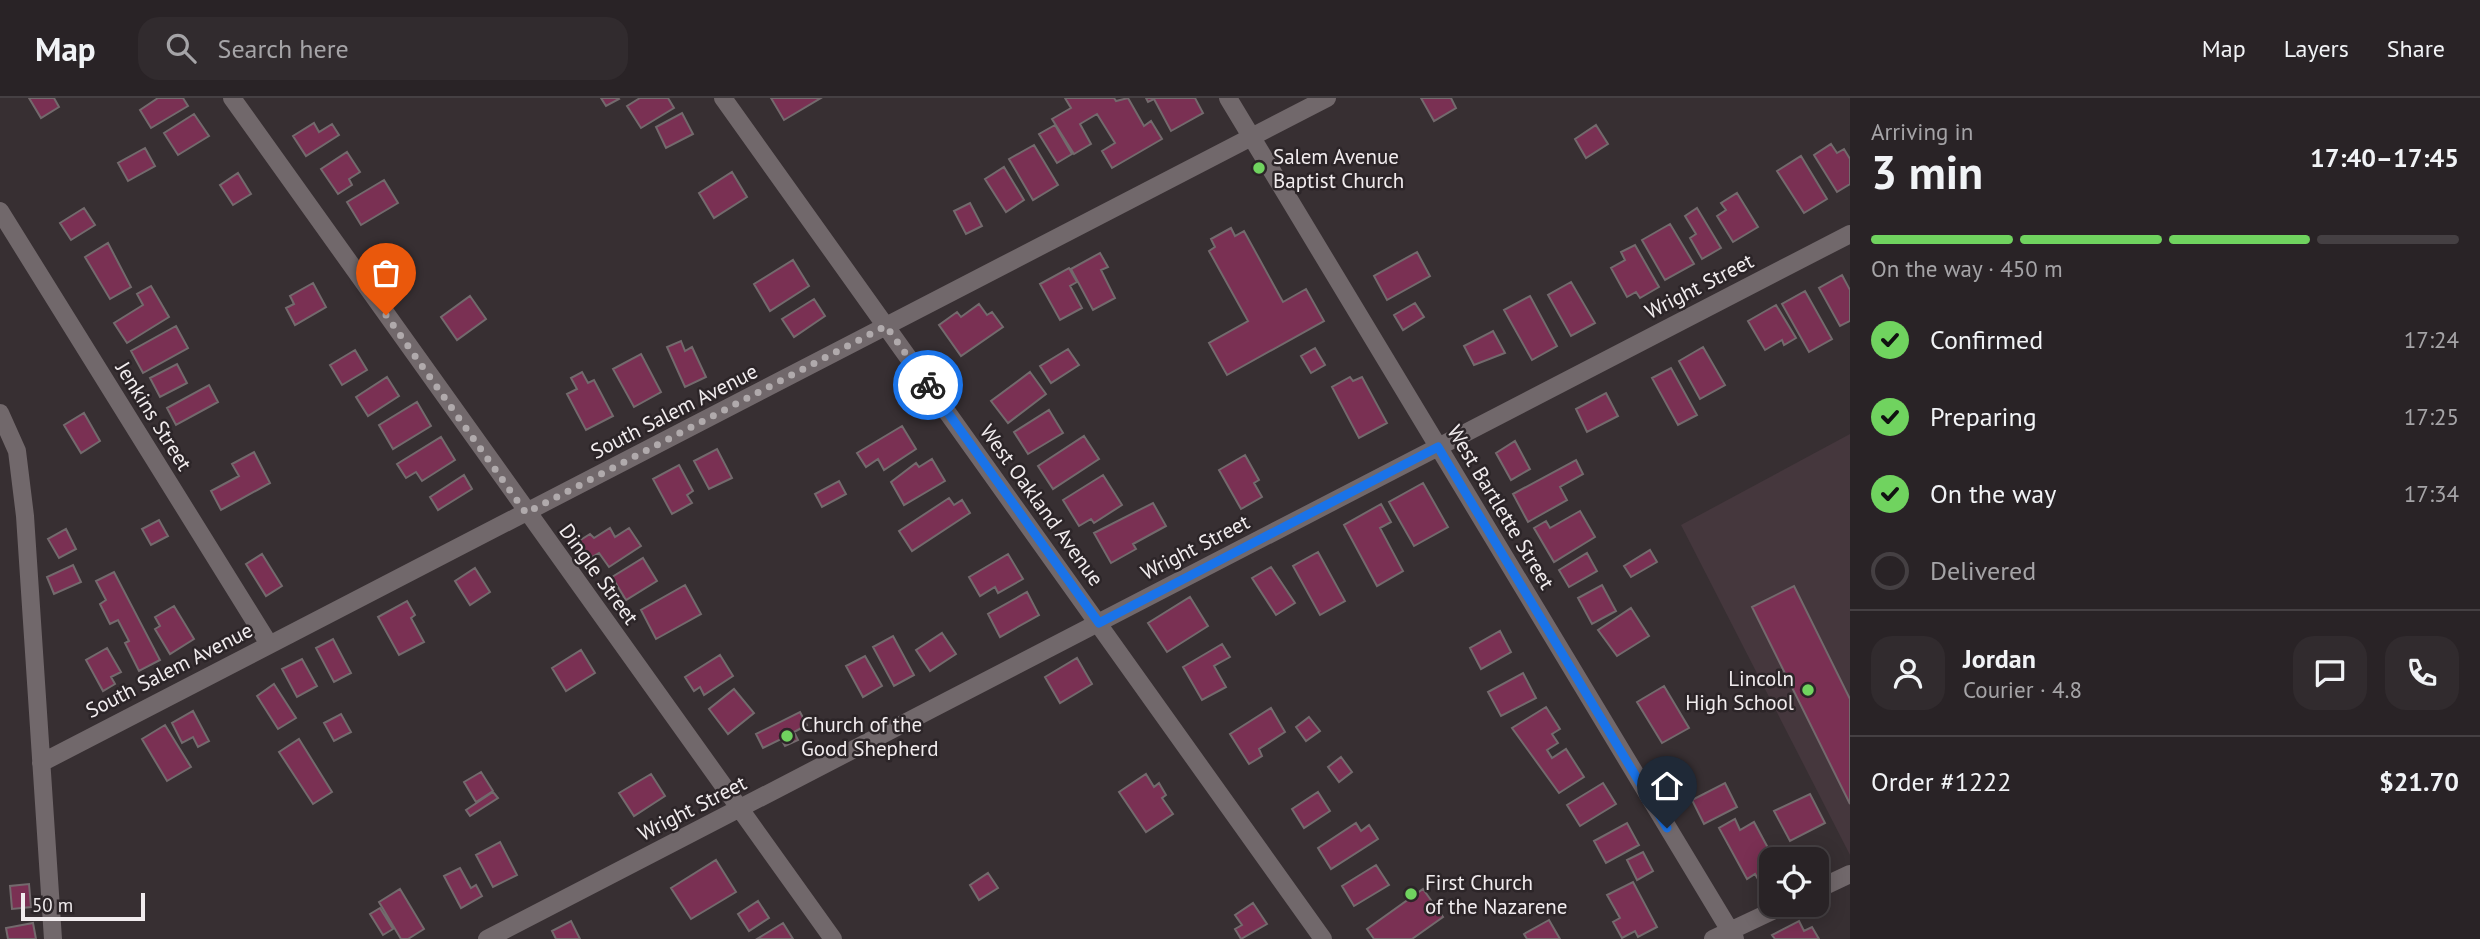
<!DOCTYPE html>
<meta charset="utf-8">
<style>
body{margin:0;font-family:"PT Sans",sans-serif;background:#312b2e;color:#f1f3f6;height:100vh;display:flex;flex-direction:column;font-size:26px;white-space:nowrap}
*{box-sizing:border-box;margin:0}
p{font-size:23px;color:#a5a4a7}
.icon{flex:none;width:38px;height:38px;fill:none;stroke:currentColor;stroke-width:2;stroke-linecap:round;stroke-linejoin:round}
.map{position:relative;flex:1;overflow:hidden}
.details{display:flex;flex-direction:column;background:#292326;width:630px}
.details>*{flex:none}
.fabs{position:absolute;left:1759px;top:749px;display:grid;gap:14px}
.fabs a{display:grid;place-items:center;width:70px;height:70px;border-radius:14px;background:#292326;box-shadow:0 4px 18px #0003,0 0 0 2px #454043;font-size:35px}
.scale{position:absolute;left:21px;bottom:18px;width:124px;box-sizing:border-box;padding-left:7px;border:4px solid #f1ecee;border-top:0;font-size:19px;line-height:24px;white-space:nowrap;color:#f1ecee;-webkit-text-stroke:5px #2c2528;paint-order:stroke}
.pin{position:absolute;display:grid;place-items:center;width:60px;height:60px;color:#fff;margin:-72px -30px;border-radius:50% 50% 50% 0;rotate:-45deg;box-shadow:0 0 7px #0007}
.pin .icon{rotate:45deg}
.courier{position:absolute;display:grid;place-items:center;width:70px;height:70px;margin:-35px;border:5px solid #1a73e8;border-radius:50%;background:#fff;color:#222;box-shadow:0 2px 9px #0007}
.headline em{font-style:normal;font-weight:600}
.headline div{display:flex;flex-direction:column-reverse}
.headline{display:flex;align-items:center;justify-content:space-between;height:119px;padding:0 21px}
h1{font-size:46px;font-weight:600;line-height:52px}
.bar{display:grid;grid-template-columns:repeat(4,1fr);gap:10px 7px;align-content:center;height:84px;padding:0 21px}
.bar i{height:9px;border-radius:5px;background:#454043}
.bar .on{background:#70d35f}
.bar p{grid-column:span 4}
.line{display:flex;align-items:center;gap:18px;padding:0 21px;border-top:2px solid #454043}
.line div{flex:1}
.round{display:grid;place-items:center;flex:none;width:74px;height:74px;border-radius:21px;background:#312b2e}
ol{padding:0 21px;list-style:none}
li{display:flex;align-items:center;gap:21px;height:77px}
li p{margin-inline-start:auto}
li .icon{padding:7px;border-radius:50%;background:#70d35f;color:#111;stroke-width:4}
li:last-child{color:#a5a4a7}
li i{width:38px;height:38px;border:4px solid #454043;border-radius:50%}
header{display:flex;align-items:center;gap:42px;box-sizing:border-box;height:98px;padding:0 35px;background:#292326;border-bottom:2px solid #454043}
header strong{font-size:33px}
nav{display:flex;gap:38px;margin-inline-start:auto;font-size:24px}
.search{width:490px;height:63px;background:#312b2e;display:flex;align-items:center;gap:18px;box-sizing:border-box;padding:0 24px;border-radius:21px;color:#a5a4a7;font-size:26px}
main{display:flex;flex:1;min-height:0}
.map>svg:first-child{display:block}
</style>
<header>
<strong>Map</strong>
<div class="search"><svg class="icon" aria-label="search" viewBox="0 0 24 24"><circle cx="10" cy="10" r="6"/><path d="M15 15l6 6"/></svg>Search here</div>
<nav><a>Map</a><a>Layers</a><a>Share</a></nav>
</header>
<main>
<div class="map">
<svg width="1850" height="841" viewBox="0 0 1850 841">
<rect width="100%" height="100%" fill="#372f32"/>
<path fill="#45373d" d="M 1850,336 L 1850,757 L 1681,427 Z"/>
<path fill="#7a3053" stroke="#736a6d" stroke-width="2" d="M 29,0 L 54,0 L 59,9 L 41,20 Z
M 158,0 L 183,0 L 188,8 L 151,30 L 140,12 Z
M 601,0 L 618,0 L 619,1 L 606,8 Z
M 640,0 L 668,0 L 674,10 L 641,30 L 627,8 Z
M 771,0 L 821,0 L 784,22 Z
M 1065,0 L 1114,0 L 1116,3 L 1128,0 L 1144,28 L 1151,23 L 1162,41 L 1112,70 L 1102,53 L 1115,45 L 1097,16 L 1080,26 L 1091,46 L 1074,56 L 1052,21 L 1071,10 Z
M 1146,0 L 1195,0 L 1203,15 L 1171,33 L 1154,1 L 1148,4 Z
M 1421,0 L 1451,0 L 1456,10 L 1434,23 Z
M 682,15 L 693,36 L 666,50 L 656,29 Z
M 194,16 L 209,38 L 178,57 L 164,35 Z
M 314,25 L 319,34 L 332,26 L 339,37 L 306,58 L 293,38 Z
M 1055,27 L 1072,56 L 1057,65 L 1039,36 Z
M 1596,27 L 1608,46 L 1586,60 L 1575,41 Z
M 1831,46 L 1837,55 L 1844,51 L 1850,61 L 1850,86 L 1837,94 L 1814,57 Z
M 1034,47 L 1058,87 L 1033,102 L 1009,61 Z
M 145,50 L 155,68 L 128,83 L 118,65 Z
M 347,54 L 360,74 L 349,81 L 352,87 L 338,96 L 321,71 Z
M 1801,58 L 1827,101 L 1804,115 L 1777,73 Z
M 1004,69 L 1024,102 L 1006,114 L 985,81 Z
M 732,74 L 747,99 L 714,120 L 699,95 Z
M 238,75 L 251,96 L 233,107 L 220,87 Z
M 384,82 L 398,105 L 361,127 L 347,104 Z
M 1737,95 L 1758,129 L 1733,144 L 1717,118 L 1726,112 L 1721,105 Z
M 970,105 L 982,128 L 966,136 L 954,113 Z
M 84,110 L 95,127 L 71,142 L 60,125 Z
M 1697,110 L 1721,150 L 1702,161 L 1690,140 L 1696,136 L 1685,118 Z
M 1670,126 L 1694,166 L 1665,182 L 1642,142 Z
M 1231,130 L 1235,138 L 1244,133 L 1283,204 L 1306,191 L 1324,223 L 1227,277 L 1209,245 L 1248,223 L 1209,153 L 1215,149 L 1211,141 Z
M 108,145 L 131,189 L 110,201 L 85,159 Z
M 1635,147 L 1659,189 L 1640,200 L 1636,194 L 1627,199 L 1611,170 L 1625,162 L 1621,154 Z
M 1417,154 L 1430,178 L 1387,202 L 1374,178 Z
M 1100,155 L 1108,169 L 1101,172 L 1115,200 L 1093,212 L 1071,171 Z
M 793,162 L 809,188 L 770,213 L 754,186 Z
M 1069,170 L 1077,184 L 1070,188 L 1082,210 L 1060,222 L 1040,186 Z
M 1842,177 L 1850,192 L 1850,223 L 1840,228 L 1819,190 Z
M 1571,184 L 1595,225 L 1571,238 L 1548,197 Z
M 313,185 L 326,209 L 295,227 L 286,210 L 294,206 L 290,198 Z
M 151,188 L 169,219 L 127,245 L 114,225 L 143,207 L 137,196 Z
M 1805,193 L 1832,241 L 1809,254 L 1782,206 Z
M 470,198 L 486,221 L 457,242 L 441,219 Z
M 1530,198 L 1557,248 L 1532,262 L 1504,212 Z
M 814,201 L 825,218 L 794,239 L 782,221 Z
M 1415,205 L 1424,219 L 1403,232 L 1394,217 Z
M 979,206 L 987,217 L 992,214 L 1003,229 L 961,258 L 939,227 L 957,214 L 961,219 Z
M 1776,207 L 1796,240 L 1784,247 L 1782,242 L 1765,252 L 1748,223 Z
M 176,228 L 188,250 L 143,275 L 131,253 Z
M 1493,233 L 1505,255 L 1474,267 L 1464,248 Z
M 681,243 L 685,253 L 692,249 L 706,279 L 685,289 L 667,249 Z
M 1703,249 L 1725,287 L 1700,301 L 1679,263 Z
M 1315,250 L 1325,267 L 1311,275 L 1301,258 Z
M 1068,251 L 1079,267 L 1051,285 L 1040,268 Z
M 355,252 L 367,272 L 342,287 L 330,267 Z
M 641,256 L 661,294 L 634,309 L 613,271 Z
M 177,266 L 187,285 L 160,299 L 150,280 Z
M 1671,270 L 1697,317 L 1678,327 L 1652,280 Z
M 582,274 L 588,285 L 594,282 L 613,318 L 586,332 L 567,296 L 577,291 L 571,280 Z
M 1030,274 L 1046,296 L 1008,325 L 991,303 Z
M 387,279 L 399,298 L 368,318 L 356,299 Z
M 1350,279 L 1353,283 L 1362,279 L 1387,325 L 1359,340 L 1332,289 Z
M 209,287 L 218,304 L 176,327 L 167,310 Z
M 1606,295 L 1618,318 L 1587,334 L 1576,311 Z
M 417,304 L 431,328 L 393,351 L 379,327 Z
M 1049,312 L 1063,335 L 1028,356 L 1014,334 Z
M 84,315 L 100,343 L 81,355 L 64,327 Z
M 902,328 L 916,351 L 884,372 L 878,361 L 866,369 L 857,355 Z
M 1084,338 L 1099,361 L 1053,391 L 1038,368 Z
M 441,339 L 455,362 L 422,383 L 416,374 L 406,380 L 397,366 Z
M 1515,343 L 1530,371 L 1511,382 L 1496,355 Z
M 717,351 L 732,380 L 709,391 L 694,363 Z
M 254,354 L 270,385 L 221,412 L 211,393 L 239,378 L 232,366 Z
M 1245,357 L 1259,382 L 1254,385 L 1262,399 L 1241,411 L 1219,372 Z
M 932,361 L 945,383 L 904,407 L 891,384 L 916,365 L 919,369 Z
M 1576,362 L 1583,376 L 1560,389 L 1567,402 L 1528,424 L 1513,396 Z
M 679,367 L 693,393 L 687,397 L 692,405 L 672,416 L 653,381 Z
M 464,377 L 472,391 L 438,412 L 430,399 Z
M 1103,377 L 1122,407 L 1094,425 L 1091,421 L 1079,428 L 1063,402 Z
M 839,383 L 846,396 L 822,409 L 815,396 Z
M 1423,385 L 1448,429 L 1414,448 L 1389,404 Z
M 949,400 L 954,407 L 962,402 L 970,415 L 912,453 L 899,433 Z
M 1153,405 L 1166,428 L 1133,446 L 1136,451 L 1111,465 L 1094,435 Z
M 1381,406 L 1391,424 L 1380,430 L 1403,473 L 1377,488 L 1344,427 Z
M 1580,413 L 1595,439 L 1554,464 L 1534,430 L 1546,423 L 1550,430 Z
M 159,422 L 168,438 L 151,447 L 142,431 Z
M 610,430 L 615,439 L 629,430 L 641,448 L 609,469 L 599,455 L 590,460 L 579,443 L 590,436 L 594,440 Z
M 66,431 L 76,451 L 59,460 L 48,441 Z
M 1650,452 L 1657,464 L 1631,479 L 1624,468 Z
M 1318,454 L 1345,503 L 1320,517 L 1293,468 Z
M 1587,455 L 1597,473 L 1569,489 L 1559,472 Z
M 262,456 L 282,488 L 266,498 L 246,466 Z
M 1008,456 L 1023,481 L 998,495 L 995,489 L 980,498 L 969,479 Z
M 643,460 L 657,483 L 626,502 L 612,479 Z
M 73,467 L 81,484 L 54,496 L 47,479 Z
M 1271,469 L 1295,505 L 1276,517 L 1252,480 Z
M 475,470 L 490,494 L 470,507 L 455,483 Z
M 114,474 L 160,562 L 139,573 L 125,545 L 129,543 L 118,522 L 110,526 L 100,506 L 106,502 L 96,483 Z
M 685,487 L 701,516 L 656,541 L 641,512 Z
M 1602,487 L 1616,513 L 1592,526 L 1578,500 Z
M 1794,488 L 1850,601 L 1850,706 L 1752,509 Z
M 1027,494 L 1039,517 L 1000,539 L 988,516 Z
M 1190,499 L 1208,528 L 1167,554 L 1148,525 Z
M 407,503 L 415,517 L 411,520 L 424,544 L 399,557 L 378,519 Z
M 174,508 L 194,541 L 170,556 L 155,531 L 160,528 L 155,519 Z
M 1631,510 L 1649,538 L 1617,558 L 1598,532 Z
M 1500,533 L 1511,554 L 1481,571 L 1470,550 Z
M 942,535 L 956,556 L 930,573 L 916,552 Z
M 893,538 L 914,577 L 894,588 L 873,549 Z
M 333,541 L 351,575 L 334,584 L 316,550 Z
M 1222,546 L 1230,559 L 1214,568 L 1226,589 L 1202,602 L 1183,569 Z
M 107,550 L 121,574 L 111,579 L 115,586 L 103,593 L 86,562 Z
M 581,552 L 595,575 L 566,593 L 552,570 Z
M 720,557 L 733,578 L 704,597 L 700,589 L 694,593 L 685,579 Z
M 865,558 L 882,588 L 863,599 L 846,568 Z
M 1077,560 L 1092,586 L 1060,605 L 1045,579 Z
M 302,561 L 317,588 L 297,599 L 282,571 Z
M 1523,575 L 1536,600 L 1501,618 L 1488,594 Z
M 274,586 L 296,620 L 278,631 L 257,598 Z
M 1664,588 L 1689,630 L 1662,645 L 1637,604 Z
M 734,591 L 754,615 L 728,636 L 709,611 Z
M 1546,609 L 1560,631 L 1552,636 L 1558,645 L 1547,652 L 1552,660 L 1566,651 L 1584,679 L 1559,695 L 1512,630 Z
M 1271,610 L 1285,634 L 1259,651 L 1262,658 L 1249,666 L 1230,636 Z
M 193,613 L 209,643 L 198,649 L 193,639 L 182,645 L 172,625 Z
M 800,614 L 807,627 L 794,634 L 798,642 L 785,648 L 781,641 L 763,650 L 756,636 Z
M 341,616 L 351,634 L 334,643 L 324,625 Z
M 1309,619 L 1320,633 L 1306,643 L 1296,629 Z
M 165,627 L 191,669 L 167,683 L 142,641 Z
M 299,641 L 332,694 L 313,706 L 279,654 Z
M 1341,659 L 1352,674 L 1339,684 L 1328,669 Z
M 481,674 L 493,693 L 476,704 L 464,684 Z
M 651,676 L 665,698 L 634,718 L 619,695 Z
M 1146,676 L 1154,689 L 1159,685 L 1166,697 L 1162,700 L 1173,716 L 1146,734 L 1119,694 Z
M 1603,685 L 1616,706 L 1580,728 L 1567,707 Z
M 1725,685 L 1737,709 L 1704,726 L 1692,702 Z
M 493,694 L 498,700 L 470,718 L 466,712 Z
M 1318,694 L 1330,713 L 1304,730 L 1292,711 Z
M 1810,696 L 1825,725 L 1790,743 L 1774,713 Z
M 1735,721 L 1740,732 L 1754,724 L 1774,761 L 1771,761 L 1771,776 L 1759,783 L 1755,776 L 1747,781 L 1719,730 Z
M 1356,725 L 1361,733 L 1369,727 L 1378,741 L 1331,771 L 1318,750 Z
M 1627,725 L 1639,747 L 1606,765 L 1594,743 Z
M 500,744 L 517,777 L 493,789 L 476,757 Z
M 1643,754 L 1653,773 L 1637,782 L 1627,762 Z
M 716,762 L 736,794 L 691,821 L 671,790 Z
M 1376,767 L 1389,787 L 1354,808 L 1342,788 Z
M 460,770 L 471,790 L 476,787 L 482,798 L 461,810 L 444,778 Z
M 988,775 L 998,790 L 979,802 L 970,787 Z
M 1633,784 L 1657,829 L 1638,839 L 1635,833 L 1622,840 L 1613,824 L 1620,820 L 1607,797 Z
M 29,786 L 31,809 L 12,811 L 10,788 Z
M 400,791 L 424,831 L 408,841 L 401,841 L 379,804 Z
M 1423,791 L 1443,819 L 1412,841 L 1374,841 L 1367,831 Z
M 758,803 L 769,820 L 749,833 L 738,816 Z
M 1253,805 L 1267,826 L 1241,841 L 1235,831 L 1242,827 L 1235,817 Z
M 380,810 L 393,831 L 383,837 L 370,816 Z
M 1549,822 L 1560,841 L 1527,841 L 1524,836 Z
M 571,823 L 580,841 L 556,841 L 552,833 Z
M 1799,823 L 1804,833 L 1812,829 L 1819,841 L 1775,841 L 1772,837 Z
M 33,825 L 36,841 L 8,841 L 6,830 Z
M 783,825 L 793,841 L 757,841 Z"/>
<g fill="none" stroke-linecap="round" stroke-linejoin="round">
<path stroke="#71686b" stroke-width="18" d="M 232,0 L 833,841
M 723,0 L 1323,841
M 1228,0 L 1735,841
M 0,113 L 269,546
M 0,315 L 17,353 L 25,418 L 53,841
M 41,665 L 1327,0
M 1816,792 L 1850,776
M 487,841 L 1850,136
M 1713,841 L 1785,807"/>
</g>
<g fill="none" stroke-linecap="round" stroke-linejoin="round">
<path stroke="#b0aaac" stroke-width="7" stroke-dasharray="0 12.6" d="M 386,217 L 526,415 L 886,228 L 928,287"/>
<path stroke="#1a73e8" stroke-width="9" d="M 928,287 L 1099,525 L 1438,349 L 1667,730"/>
</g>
<g fill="#70d35f" stroke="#2c2528" stroke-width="2.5">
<circle cx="1259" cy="70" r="7"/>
<circle cx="1808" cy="592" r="7"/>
<circle cx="787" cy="638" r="7"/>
<circle cx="1411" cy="796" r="7"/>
</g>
<g text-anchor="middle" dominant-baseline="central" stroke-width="5" stroke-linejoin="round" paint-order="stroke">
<g font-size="21" fill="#f1ecee" stroke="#2c2528" text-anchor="start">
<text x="1273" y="58">Salem Avenue<tspan x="1273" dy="24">Baptist Church</tspan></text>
<text x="1794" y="580" text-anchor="end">Lincoln<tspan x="1794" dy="24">High School</tspan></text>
<text x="801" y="626">Church of the<tspan x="801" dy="24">Good Shepherd</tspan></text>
<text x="1425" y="784">First Church<tspan x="1425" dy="24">of the Nazarene</tspan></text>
</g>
<g font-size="21" fill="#f1ecee" stroke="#2c2528">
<text transform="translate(1699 188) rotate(-27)">Wright Street</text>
<text transform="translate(674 313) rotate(-27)">South Salem Avenue</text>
<text transform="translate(154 318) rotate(58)">Jenkins Street</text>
<text transform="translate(1042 407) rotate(54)">West Oakland Avenue</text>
<text transform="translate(1501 409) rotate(59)">West Bartlette Street</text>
<text transform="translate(1195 449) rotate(-27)">Wright Street</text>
<text transform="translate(599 476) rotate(54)">Dingle Street</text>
<text transform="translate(169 572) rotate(-27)">South Salem Avenue</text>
<text transform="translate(692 710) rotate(-27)">Wright Street</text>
</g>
</g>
</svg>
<div class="fabs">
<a><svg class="icon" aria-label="locate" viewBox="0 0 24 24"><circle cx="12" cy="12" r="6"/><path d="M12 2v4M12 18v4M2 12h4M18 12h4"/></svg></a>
</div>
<div class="scale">50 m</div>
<div class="pin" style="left:386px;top:217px;background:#ea580c"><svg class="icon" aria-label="bag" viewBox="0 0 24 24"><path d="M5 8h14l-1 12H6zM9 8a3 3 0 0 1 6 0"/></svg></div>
<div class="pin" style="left:1667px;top:730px;background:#1f2937"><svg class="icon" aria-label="home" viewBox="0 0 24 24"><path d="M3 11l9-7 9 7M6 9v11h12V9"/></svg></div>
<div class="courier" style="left:928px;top:287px"><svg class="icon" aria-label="bike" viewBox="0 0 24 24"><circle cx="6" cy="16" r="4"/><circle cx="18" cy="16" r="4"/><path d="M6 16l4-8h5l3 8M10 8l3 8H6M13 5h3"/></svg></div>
</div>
<section class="details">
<div class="headline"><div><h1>3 min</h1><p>Arriving in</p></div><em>17:40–17:45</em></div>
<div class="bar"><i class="on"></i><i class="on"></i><i class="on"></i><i></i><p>On the way · 450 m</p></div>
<ol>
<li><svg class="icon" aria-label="check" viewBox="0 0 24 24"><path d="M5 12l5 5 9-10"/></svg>Confirmed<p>17:24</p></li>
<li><svg class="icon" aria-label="check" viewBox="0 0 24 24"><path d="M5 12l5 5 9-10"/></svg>Preparing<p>17:25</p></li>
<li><svg class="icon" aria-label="check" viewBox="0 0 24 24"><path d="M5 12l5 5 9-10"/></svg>On the way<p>17:34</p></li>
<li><i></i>Delivered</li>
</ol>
<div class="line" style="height:126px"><a class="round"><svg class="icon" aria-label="person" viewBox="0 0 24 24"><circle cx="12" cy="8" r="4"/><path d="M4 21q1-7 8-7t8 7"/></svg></a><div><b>Jordan</b><p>Courier · 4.8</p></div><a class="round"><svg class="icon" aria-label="chat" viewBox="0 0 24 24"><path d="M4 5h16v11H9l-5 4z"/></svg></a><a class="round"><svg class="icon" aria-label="phone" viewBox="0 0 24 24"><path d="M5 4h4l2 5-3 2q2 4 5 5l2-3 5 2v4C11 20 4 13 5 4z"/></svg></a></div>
<div class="line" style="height:91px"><div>Order #1222</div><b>$21.70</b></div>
</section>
</main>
